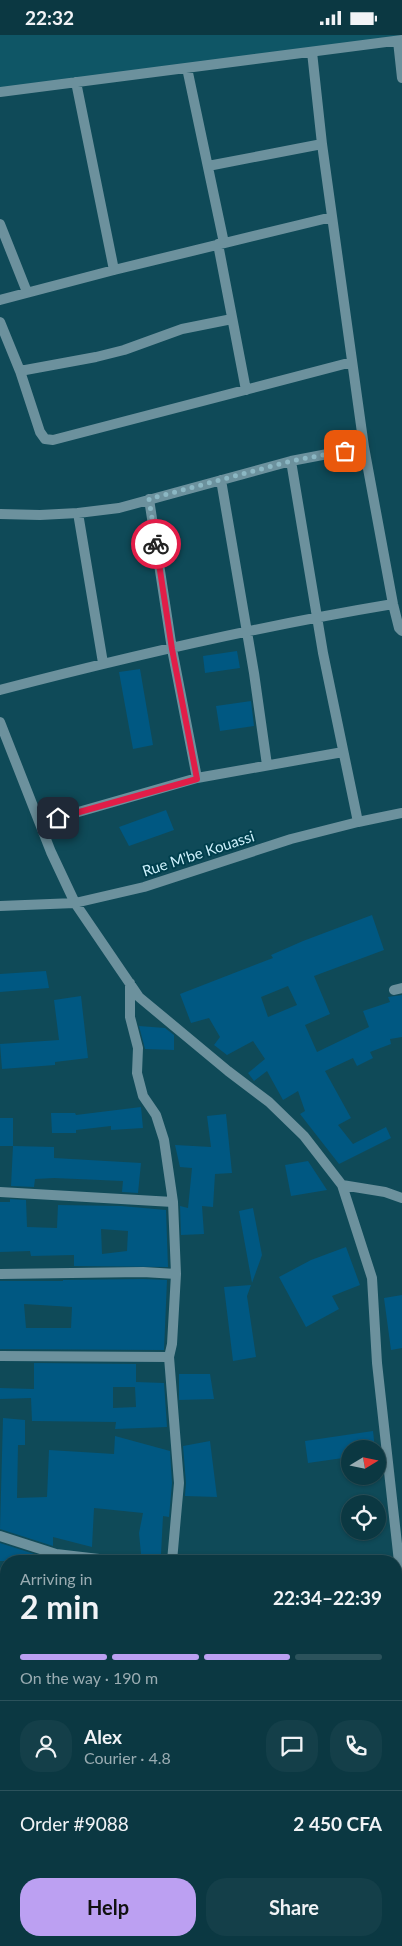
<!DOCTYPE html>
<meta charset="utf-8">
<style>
body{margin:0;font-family:Lato,sans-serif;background:#143f49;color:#f1f3f6;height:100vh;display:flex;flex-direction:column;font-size:19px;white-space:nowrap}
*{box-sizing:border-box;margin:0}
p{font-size:16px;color:#9aacb2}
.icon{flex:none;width:28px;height:28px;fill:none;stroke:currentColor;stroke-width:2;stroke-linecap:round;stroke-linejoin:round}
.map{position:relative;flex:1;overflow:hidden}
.side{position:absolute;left:0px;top:1520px;width:402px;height:391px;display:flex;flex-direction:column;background:#0b3842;border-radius:20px 20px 0 0;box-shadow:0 1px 4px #0004,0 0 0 1px #2b525b}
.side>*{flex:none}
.needle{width:32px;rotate:80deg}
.fabs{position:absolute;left:341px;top:1405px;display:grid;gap:10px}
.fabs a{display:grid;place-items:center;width:45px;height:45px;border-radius:50%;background:#0b3842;box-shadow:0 1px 4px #0004,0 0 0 1px #2b525b;font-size:25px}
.pin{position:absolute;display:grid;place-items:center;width:42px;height:42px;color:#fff;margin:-21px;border-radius:10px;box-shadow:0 2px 8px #0006}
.courier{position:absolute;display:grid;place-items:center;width:50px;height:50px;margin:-25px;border:4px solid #e11d48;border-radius:50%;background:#fff;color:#222;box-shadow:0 1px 6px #0007}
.headline em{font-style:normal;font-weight:700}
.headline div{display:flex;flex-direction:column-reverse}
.headline{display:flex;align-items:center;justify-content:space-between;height:85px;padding:0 20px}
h1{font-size:32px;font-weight:700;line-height:38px}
.bar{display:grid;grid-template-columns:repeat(4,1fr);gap:8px 5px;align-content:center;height:60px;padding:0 20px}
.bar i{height:6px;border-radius:4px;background:#2b525b}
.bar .current{background:#bca0f2}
.bar p{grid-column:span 4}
.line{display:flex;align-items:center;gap:12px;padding:0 20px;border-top:1px solid #2b525b}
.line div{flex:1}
.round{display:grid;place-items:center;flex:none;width:52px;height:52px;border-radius:20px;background:#143f49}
.primary-button{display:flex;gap:10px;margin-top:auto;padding:10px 20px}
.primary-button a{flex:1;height:58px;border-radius:20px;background:#bca0f2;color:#111;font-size:20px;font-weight:700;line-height:58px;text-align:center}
.primary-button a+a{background:#143f49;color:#f1f3f6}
.status{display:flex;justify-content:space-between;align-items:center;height:35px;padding:0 25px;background:#0b3842;direction:ltr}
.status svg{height:14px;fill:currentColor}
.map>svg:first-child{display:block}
</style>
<div class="status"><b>22:32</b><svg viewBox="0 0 49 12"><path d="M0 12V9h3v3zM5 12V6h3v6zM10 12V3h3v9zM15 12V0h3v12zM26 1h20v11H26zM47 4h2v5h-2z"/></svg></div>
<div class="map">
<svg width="402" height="1911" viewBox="0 0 402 1911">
<rect width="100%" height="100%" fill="#0f4a58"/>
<path fill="#0f5666" d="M 0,0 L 402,0 L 402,5 L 0,57 Z"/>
<path fill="#005882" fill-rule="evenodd" d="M 237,616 L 240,633 L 205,638 L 203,621 Z
M 140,634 L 153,710 L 133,714 L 119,637 Z
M 251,666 L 254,691 L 220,696 L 216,671 Z
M 166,775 L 174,795 L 129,811 L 119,792 Z
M 372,880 L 384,915 L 314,941 L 330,979 L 305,990 L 317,1017 L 369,992 L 363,976 L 390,967 L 388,962 L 402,960 L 402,1002 L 390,1004 L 391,1009 L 370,1017 L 373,1023 L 357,1031 L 353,1023 L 325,1036 L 351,1083 L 338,1090 L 353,1109 L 386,1092 L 391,1103 L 339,1129 L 300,1079 L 305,1076 L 298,1056 L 283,1065 L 267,1036 L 254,1046 L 248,1038 L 265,1024 L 253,1006 L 227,1020 L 214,1010 L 220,1002 L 209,983 L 191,988 L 180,959 L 273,923 L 271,920 L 303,906 ZM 288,951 L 297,970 L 268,982 L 261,962 Z
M 46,936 L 49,953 L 0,957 L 0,939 Z
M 81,961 L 88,1023 L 55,1027 L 55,1030 L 2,1034 L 0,1009 L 59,1005 L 54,965 Z
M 139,991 L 165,993 L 174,1000 L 174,1015 L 145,1014 Z
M 141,1072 L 143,1093 L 111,1095 L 111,1091 L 76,1095 L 76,1098 L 52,1098 L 51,1078 L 75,1078 L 76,1080 Z
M 226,1079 L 232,1138 L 215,1139 L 213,1172 L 202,1171 L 204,1199 L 181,1200 L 180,1171 L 188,1173 L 192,1133 L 180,1132 L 175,1110 L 211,1112 L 207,1081 Z
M 0,1083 L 13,1083 L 13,1111 L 0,1111 Z
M 13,1111 L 54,1112 L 54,1123 L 141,1128 L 138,1158 L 122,1157 L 123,1146 L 54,1143 L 35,1144 L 34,1152 L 11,1151 Z
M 308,1126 L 327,1155 L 291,1161 L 285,1130 Z
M 10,1164 L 26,1165 L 27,1192 L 57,1193 L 58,1170 L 121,1171 L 166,1175 L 168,1232 L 74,1231 L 74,1220 L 31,1221 L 30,1216 L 0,1217 L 0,1167 L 10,1167 ZM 101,1194 L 128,1196 L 127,1216 L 102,1219 Z
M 253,1173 L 262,1220 L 252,1248 L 239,1176 Z
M 346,1212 L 360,1250 L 332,1261 L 339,1274 L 306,1292 L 279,1242 L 311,1225 Z
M 143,1244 L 167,1245 L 164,1315 L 0,1314 L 0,1246 L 63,1246 L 63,1245 ZM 24,1269 L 72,1272 L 71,1293 L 26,1293 Z
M 251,1250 L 247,1261 L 256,1322 L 233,1326 L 224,1252 Z
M 402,1260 L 402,1313 L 391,1315 L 384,1263 Z
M 34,1328 L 136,1329 L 136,1347 L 164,1348 L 167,1392 L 115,1394 L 116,1387 L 32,1386 L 31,1363 L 0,1364 L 0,1353 L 34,1354 ZM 113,1352 L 135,1352 L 136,1372 L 113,1373 Z
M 179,1339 L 210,1339 L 214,1364 L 179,1365 Z
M 3,1383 L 25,1385 L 25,1410 L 18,1410 L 17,1463 L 47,1462 L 49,1415 L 114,1419 L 115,1401 L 170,1416 L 172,1448 L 169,1482 L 163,1481 L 161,1519 L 141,1519 L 139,1498 L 143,1478 L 94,1473 L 92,1512 L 53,1502 L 53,1511 L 0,1494 Z
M 373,1396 L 375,1414 L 350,1414 L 350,1422 L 308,1428 L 305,1406 Z
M 210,1406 L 217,1462 L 185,1461 L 186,1448 L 183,1411 Z
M 0,1508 L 53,1525 L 53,1526 L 0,1526 Z"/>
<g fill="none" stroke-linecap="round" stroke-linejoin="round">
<path stroke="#6c919d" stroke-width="10" d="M 398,6 L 402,43
M 312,17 L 322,109 L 364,412 L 393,569 L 399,593 L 402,596
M 187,33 L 224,208
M 76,47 L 114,235
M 0,57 L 402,5
M 208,131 L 322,109
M 0,189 L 27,257
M 218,209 L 246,355
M 0,265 L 114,235 L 332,182
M 0,287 L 20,336 L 40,397 L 45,404 L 53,405 L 352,327
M 20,336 L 96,322 L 124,315 L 182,294 L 232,284
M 291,426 L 323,618 L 358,787
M 221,445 L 254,638 L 267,730
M 149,464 L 172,614 L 197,743
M 78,478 L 103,628
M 0,479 L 40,480 L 78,478 L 119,473 L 291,426 L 364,412
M 0,655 C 130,621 261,591 393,569
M 0,687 L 51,817 L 75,868 L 139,962 L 228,1036 L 269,1067 L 304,1101 L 342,1150 L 372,1243 L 377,1328 L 402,1554
M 40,788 L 197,743 L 343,717
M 0,871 L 75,868 L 144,852 L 291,804 L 358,787 L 402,778
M 130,948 L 130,982 L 138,1013 L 137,1038 L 143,1061 L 156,1080 L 164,1105 L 173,1167 L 176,1239 L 172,1309 L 169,1322 L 179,1448 L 172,1526
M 394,955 L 402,953
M 342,1150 L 385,1157 L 402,1163
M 0,1157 L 173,1167
M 0,1239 L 143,1237 L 176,1239
M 0,1321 L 169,1322
M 0,1501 L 56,1519 L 99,1524 L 150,1526
M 396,1829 L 402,1829
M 0,1886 L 6,1885
M 396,1899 L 402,1898
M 163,1905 L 165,1911
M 312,1911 L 354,1905"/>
</g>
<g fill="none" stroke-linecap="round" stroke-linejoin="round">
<path stroke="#8bb7c3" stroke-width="5" stroke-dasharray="0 9" d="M 156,509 L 149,464 L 291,426 L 345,416"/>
<path stroke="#e11d48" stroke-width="6" d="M 58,783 L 197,744 L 172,614 L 156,509"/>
</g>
<g text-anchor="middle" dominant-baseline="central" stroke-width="4" stroke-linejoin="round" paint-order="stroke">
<g font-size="15" fill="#cef1fc" stroke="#003f4d">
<text transform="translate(198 818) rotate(-18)">Rue M'be Kouassi</text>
</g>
</g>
</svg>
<div class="fabs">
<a><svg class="needle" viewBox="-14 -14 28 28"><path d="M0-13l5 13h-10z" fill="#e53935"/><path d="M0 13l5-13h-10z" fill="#9aacb2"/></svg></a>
<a><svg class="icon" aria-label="locate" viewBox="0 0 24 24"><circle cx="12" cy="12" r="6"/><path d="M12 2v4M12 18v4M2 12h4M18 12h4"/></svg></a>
</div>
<div class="pin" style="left:345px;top:416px;background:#ea580c"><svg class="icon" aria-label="bag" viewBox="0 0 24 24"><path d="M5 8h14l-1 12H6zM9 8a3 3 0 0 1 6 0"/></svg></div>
<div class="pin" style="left:58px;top:783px;background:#1f2937"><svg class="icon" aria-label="home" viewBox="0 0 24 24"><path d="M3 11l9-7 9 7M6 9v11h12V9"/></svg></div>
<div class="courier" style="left:156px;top:509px"><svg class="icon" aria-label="bike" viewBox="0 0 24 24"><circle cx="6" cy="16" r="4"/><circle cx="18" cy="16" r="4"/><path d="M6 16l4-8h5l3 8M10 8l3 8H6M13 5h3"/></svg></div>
<section class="side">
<div class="headline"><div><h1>2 min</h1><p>Arriving in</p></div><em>22:34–22:39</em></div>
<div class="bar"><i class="current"></i><i class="current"></i><i class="current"></i><i></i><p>On the way · 190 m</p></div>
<div class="line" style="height:90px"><a class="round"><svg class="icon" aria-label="person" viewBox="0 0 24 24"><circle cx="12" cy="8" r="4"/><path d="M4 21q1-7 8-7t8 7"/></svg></a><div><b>Alex</b><p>Courier · 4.8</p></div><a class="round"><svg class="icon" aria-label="chat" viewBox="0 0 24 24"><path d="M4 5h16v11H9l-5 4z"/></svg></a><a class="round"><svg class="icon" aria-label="phone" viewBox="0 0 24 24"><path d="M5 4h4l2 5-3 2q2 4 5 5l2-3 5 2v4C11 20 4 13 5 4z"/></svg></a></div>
<div class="line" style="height:65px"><div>Order #9088</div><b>2 450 CFA</b></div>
<div class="primary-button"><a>Help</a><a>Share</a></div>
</section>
</div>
